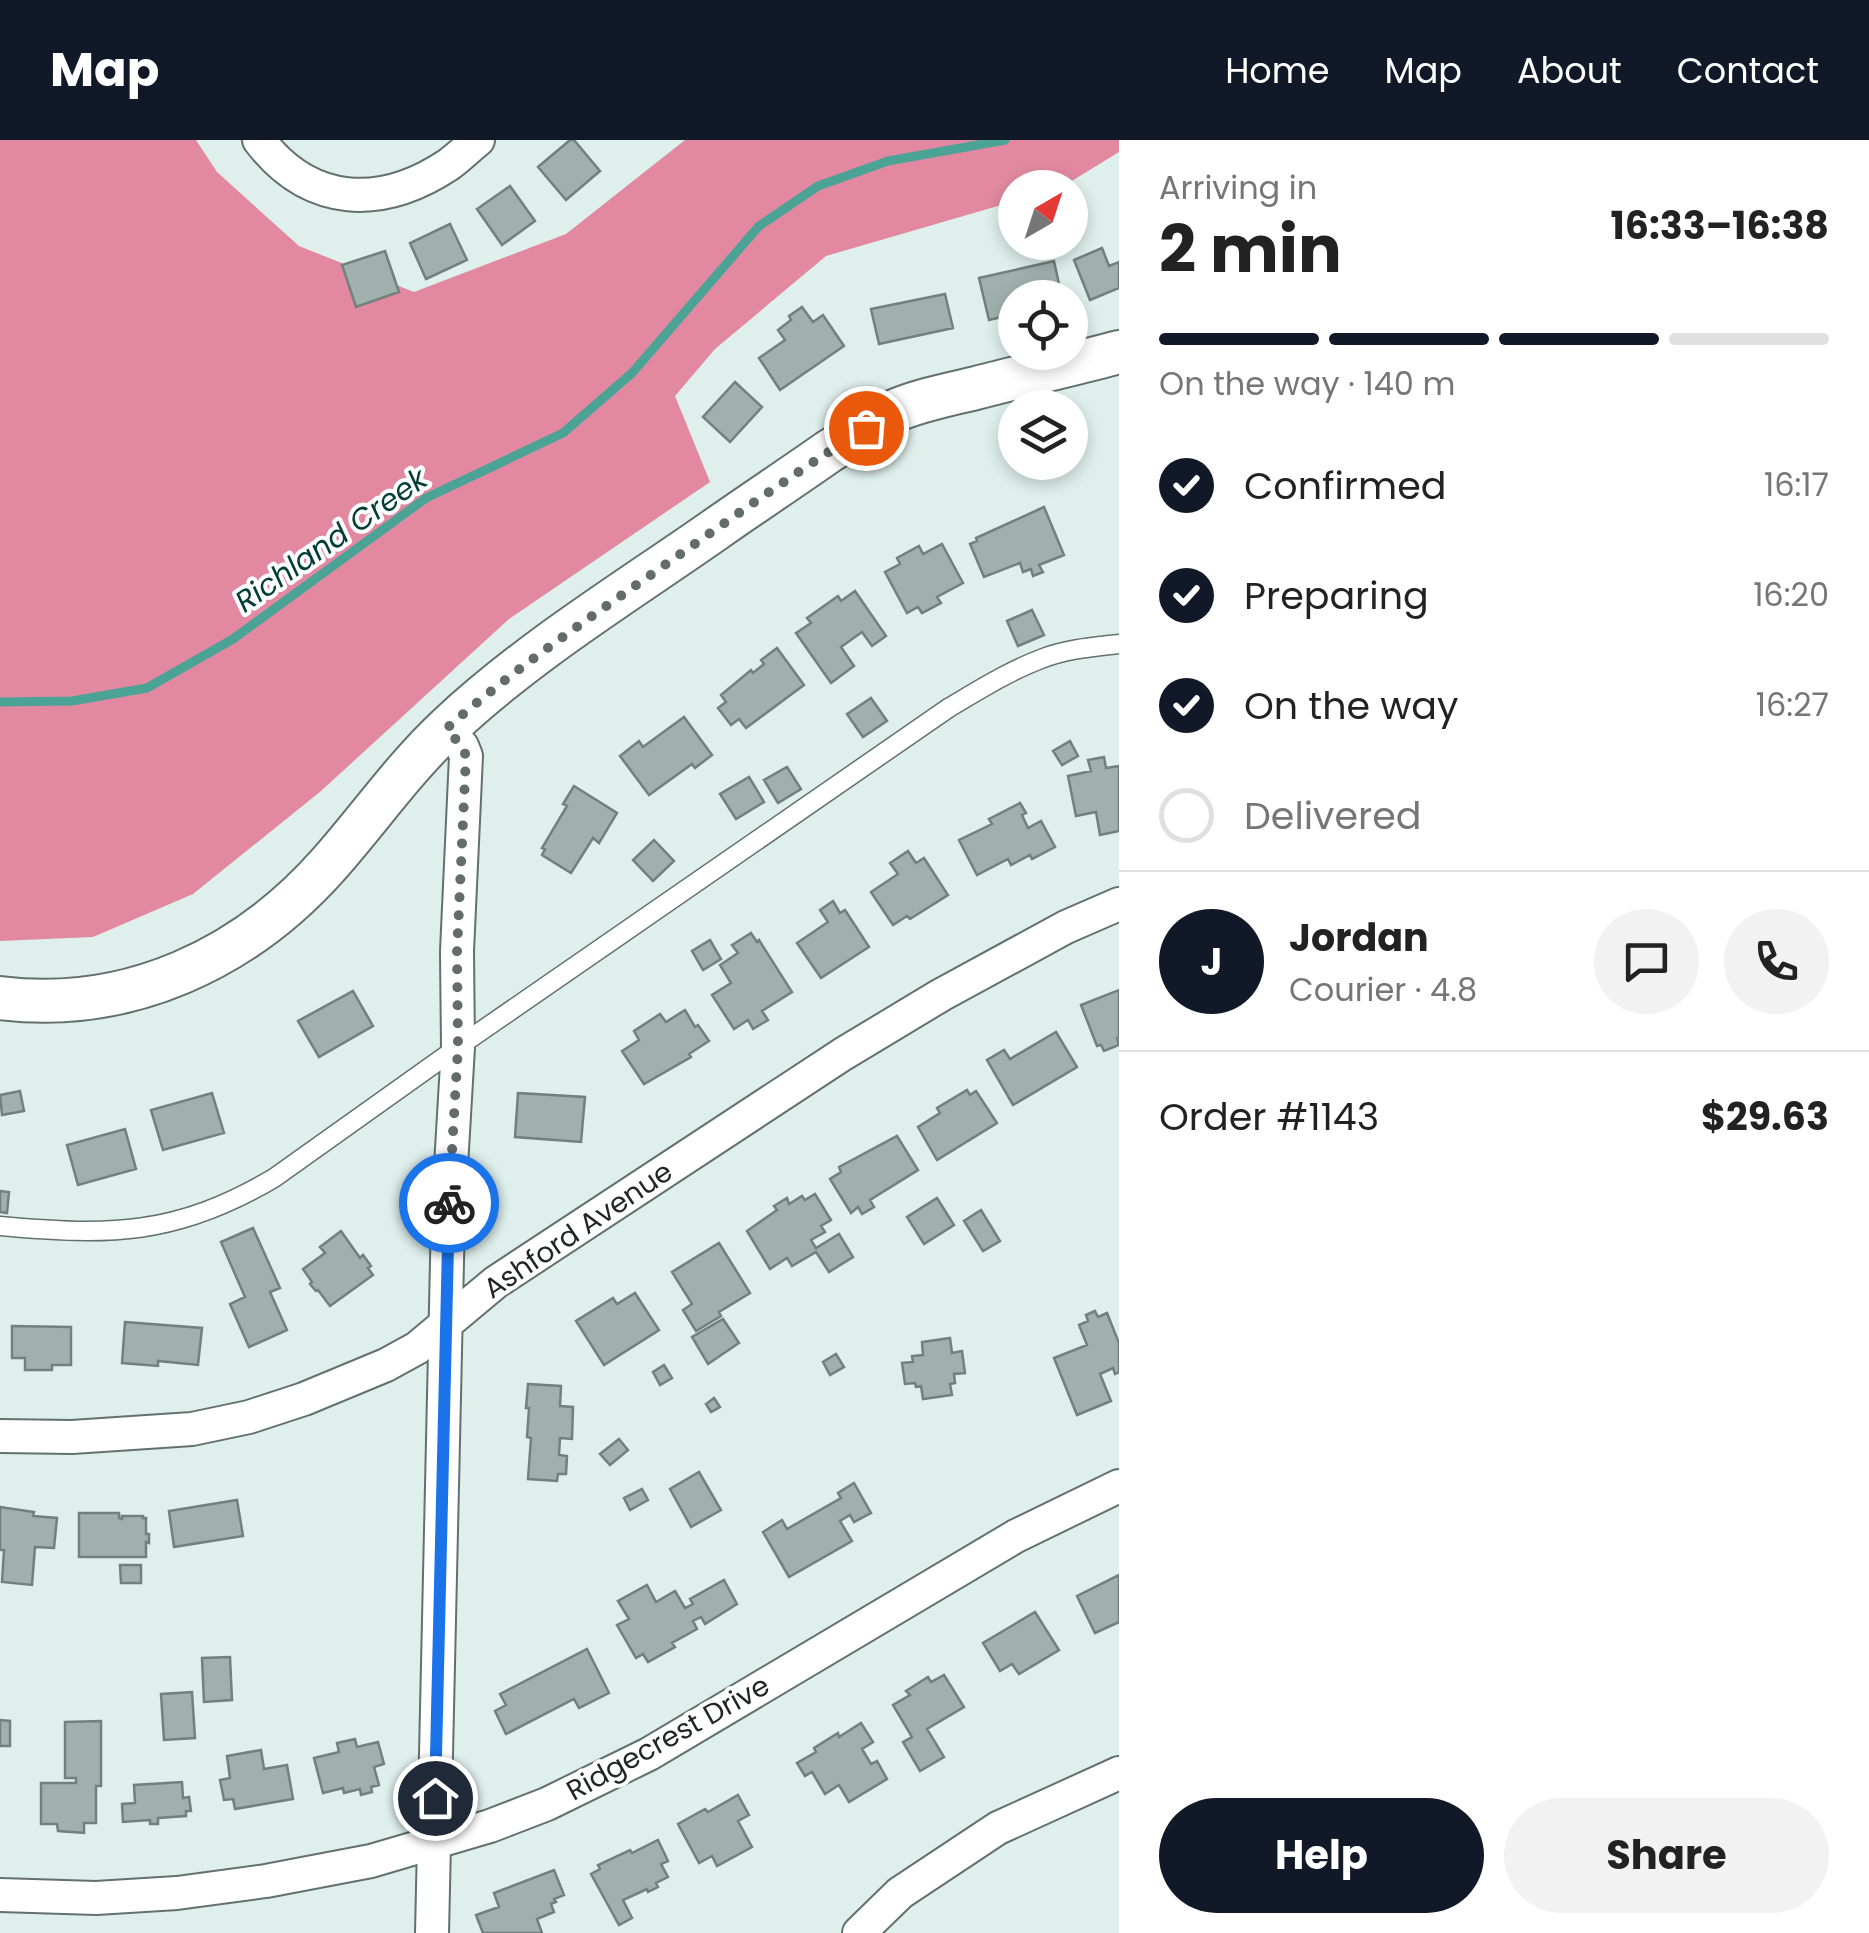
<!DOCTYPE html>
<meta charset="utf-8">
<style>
body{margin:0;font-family:Poppins,sans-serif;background:#f2f2f2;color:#222;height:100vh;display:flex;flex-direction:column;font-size:38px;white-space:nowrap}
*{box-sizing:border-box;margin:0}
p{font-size:32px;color:#767676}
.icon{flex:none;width:55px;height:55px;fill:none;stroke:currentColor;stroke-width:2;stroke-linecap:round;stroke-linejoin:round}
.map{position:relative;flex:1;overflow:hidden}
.side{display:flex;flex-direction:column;background:#fff;width:750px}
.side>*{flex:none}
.needle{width:65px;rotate:39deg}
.fabs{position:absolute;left:998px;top:30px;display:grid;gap:20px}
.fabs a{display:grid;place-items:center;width:90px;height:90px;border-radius:50%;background:#fff;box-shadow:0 5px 15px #0003;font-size:50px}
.pin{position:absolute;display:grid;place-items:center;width:85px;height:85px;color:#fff;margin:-42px;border:5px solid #fff;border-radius:50%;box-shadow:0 2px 10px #0007}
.courier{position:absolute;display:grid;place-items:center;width:100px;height:100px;margin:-50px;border:8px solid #1a73e8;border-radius:50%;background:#fff;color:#222;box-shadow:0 2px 12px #0007}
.headline em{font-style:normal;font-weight:700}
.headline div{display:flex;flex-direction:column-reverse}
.headline{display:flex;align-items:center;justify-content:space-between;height:170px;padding:0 40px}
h1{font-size:65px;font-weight:700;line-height:75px}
.bar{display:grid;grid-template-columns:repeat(4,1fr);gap:15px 10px;align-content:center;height:120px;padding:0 40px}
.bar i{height:12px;border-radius:8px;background:#e0e0e0}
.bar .active{background:#111827}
.bar p{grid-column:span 4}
.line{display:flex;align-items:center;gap:25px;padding:0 40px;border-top:2px solid #e0e0e0}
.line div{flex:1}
.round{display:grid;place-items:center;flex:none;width:105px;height:105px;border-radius:52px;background:#f2f2f2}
ol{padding:0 40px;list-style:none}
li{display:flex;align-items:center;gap:30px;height:110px}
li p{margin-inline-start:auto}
li .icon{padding:10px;border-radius:50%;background:#111827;color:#fff;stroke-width:4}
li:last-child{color:#767676}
li i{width:55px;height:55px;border:5px solid #e0e0e0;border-radius:50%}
.cta{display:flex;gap:20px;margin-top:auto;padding:20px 40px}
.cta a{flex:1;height:115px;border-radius:60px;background:#111827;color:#fff;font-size:40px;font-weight:700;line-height:115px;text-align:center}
.cta a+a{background:#f2f2f2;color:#222}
header{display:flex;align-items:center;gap:60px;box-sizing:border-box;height:140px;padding:0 50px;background:#111827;color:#fff}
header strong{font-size:48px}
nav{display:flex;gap:55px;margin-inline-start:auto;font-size:35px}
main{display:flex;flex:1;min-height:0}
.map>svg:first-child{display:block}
</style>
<header>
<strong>Map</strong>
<nav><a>Home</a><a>Map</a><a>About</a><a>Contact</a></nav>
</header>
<main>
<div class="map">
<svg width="1119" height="1793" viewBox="0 0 1119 1793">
<rect width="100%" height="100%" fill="#deefec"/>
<path fill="#e289a1" d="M 0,0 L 196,0 L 217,32 L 299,106 L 414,152 L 566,94 L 685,0 L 1119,0 L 1119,12 L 1062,47 L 1015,48 L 1015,61 L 826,116 L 715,209 L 675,256 L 710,342 L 509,479 L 321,651 L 193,754 L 93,797 L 0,801 Z"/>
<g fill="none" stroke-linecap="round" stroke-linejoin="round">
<path stroke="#4ba396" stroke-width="9" d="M 0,562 L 72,561 L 147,548 L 233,499 L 426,358 L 563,293 L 632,233 L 759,86 L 818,46 L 888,21 L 1005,0"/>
</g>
<path fill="#a0b0ad" stroke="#71817e" stroke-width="2.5" d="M 570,0 L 574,0 L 600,31 L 566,60 L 538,27 Z
M 510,46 L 535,81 L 502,105 L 477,69 Z
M 450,84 L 467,120 L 426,139 L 410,103 Z
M 1102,108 L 1109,126 L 1119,122 L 1119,148 L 1090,160 L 1074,120 Z
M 385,111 L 399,152 L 356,167 L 342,125 Z
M 1054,121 L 1062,158 L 1015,158 L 1015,174 L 989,180 L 979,138 Z
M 945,154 L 953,188 L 879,204 L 871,169 Z
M 802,167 L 813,182 L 823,175 L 844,206 L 780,250 L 759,218 L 785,200 L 778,190 L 791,180 L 789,176 Z
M 735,242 L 762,267 L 730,302 L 703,277 Z
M 1044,367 L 1064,415 L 1039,425 L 1043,432 L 1033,436 L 1031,429 L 1023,432 L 1020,423 L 984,437 L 970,404 L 977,401 L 976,398 Z
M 942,404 L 963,443 L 937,457 L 941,463 L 922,473 L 918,467 L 907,473 L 885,432 L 900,424 L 897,418 L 919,406 L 923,414 Z
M 855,451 L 886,496 L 872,506 L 862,492 L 841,507 L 854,526 L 831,543 L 796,493 L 811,483 L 807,478 L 838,456 L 841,461 Z
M 1032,470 L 1044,495 L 1018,506 L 1007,481 Z
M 777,508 L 804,545 L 746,588 L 739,579 L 731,585 L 718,568 L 726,562 L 721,555 L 751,530 L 753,533 L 764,524 L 761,520 Z
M 871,558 L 887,581 L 863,597 L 847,574 Z
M 684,577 L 712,615 L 695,628 L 692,624 L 649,655 L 620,616 L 639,601 L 643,607 Z
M 1070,601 L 1078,616 L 1062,625 L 1053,611 Z
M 1104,617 L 1106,628 L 1119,626 L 1119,691 L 1100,695 L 1096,672 L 1076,676 L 1068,636 L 1091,631 L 1088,620 Z
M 787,627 L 801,649 L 778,663 L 764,640 Z
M 749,637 L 764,662 L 736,679 L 720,654 Z
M 574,646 L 617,673 L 599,703 L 593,698 L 571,733 L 542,715 L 545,709 L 542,708 L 567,666 L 563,664 Z
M 1020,663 L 1026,673 L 1022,675 L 1028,688 L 1041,681 L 1055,707 L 1032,719 L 1030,715 L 1011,725 L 1008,719 L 977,735 L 959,700 L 992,684 L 989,679 Z
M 654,700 L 674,721 L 653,741 L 633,720 Z
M 908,711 L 916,723 L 924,718 L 948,755 L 910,779 L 907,776 L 893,785 L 871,752 L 898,734 L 890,723 Z
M 833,761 L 840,773 L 845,770 L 869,807 L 821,838 L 797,803 L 828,782 L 820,770 Z
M 751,793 L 757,802 L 759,800 L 792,852 L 762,871 L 768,880 L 753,889 L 748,880 L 734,889 L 712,855 L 731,843 L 720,825 L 738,813 L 732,805 Z
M 710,800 L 721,819 L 703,830 L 692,811 Z
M 1119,850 L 1119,897 L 1117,898 L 1119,905 L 1104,911 L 1101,905 L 1097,906 L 1081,865 Z
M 353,851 L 373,886 L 319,917 L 298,881 Z
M 685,870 L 695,887 L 698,885 L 709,901 L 689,914 L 691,917 L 644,944 L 622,911 L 639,900 L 634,891 L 660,874 L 666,882 Z
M 1056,892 L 1077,927 L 1013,965 L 987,920 L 1004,910 L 1010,919 Z
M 967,950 L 970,955 L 976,951 L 997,983 L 937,1020 L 918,987 L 940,973 L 937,968 Z
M 20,951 L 24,971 L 2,975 L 0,955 Z
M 212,953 L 224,993 L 163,1010 L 151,970 Z
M 518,953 L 585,957 L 581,1002 L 515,997 Z
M 125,989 L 136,1029 L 78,1045 L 67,1005 Z
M 897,996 L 918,1030 L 870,1060 L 874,1067 L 862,1074 L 858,1067 L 851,1073 L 830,1039 L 841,1032 L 839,1027 Z
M 0,1051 L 9,1052 L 7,1073 L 0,1072 Z
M 815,1054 L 831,1080 L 821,1086 L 825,1092 L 811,1100 L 816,1108 L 839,1094 L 853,1117 L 829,1132 L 816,1112 L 792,1126 L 787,1118 L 770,1129 L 747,1091 L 777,1070 L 774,1066 L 787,1058 L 789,1064 L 802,1056 L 805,1060 Z
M 937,1058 L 954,1085 L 924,1104 L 907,1077 Z
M 981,1070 L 1000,1101 L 983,1111 L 964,1081 Z
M 253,1088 L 280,1148 L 270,1152 L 287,1190 L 249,1207 L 230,1164 L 245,1157 L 221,1102 Z
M 341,1091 L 360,1118 L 363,1115 L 371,1126 L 368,1128 L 373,1135 L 330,1166 L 318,1150 L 316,1151 L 310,1144 L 312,1142 L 303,1129 L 325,1113 L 320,1107 Z
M 719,1103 L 750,1153 L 719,1172 L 721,1176 L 696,1191 L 683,1170 L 692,1164 L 672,1132 Z
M 635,1153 L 659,1190 L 604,1225 L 576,1181 L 613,1158 L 617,1164 Z
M 1095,1171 L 1098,1177 L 1107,1173 L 1119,1203 L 1119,1232 L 1115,1234 L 1113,1228 L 1100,1234 L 1111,1261 L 1077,1275 L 1054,1218 L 1087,1205 L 1079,1185 L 1088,1181 L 1086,1175 Z
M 723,1179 L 739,1203 L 708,1224 L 692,1197 Z
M 125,1182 L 202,1188 L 198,1225 L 158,1221 L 158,1226 L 122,1223 Z
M 12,1186 L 71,1187 L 71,1225 L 52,1225 L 52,1230 L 25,1230 L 25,1218 L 12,1218 Z
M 950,1198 L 952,1213 L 962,1211 L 965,1233 L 954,1234 L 955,1243 L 950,1244 L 952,1255 L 923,1259 L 921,1246 L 916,1247 L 915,1243 L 905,1244 L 902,1223 L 913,1222 L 912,1216 L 923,1215 L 922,1202 Z
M 836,1214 L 844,1227 L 830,1235 L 823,1222 Z
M 664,1225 L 672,1238 L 660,1245 L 653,1232 Z
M 528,1244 L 561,1246 L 560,1266 L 573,1267 L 572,1299 L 560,1298 L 559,1315 L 567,1316 L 566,1334 L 558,1334 L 557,1341 L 528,1339 L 531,1298 L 527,1297 L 529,1268 L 526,1268 Z
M 714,1258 L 720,1267 L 711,1272 L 706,1264 Z
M 619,1299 L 628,1310 L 610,1325 L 600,1314 Z
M 699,1332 L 721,1370 L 691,1387 L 670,1349 Z
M 854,1343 L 871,1373 L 854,1382 L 850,1375 L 840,1381 L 852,1401 L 789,1437 L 763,1392 L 782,1380 L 787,1389 L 841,1358 L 838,1353 Z
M 642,1349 L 648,1360 L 630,1370 L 624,1358 Z
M 237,1360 L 243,1396 L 174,1407 L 169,1371 Z
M 0,1367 L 34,1372 L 33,1376 L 57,1378 L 54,1408 L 35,1407 L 32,1445 L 2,1442 L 4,1410 L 0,1410 Z
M 79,1373 L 119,1373 L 119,1378 L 122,1379 L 122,1376 L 143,1376 L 143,1378 L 146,1378 L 146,1394 L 149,1394 L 149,1403 L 146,1402 L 146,1417 L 79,1417 Z
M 120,1425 L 141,1425 L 141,1443 L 121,1443 Z
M 1119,1435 L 1119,1482 L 1095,1493 L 1077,1456 Z
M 724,1440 L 737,1464 L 705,1484 L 701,1477 L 693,1481 L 697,1489 L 672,1503 L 675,1507 L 648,1522 L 643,1514 L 636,1518 L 617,1485 L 629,1479 L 618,1461 L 647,1445 L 656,1462 L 675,1451 L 685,1468 L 693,1464 L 690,1459 Z
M 1035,1472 L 1059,1510 L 1019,1534 L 1012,1524 L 1000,1531 L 983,1503 Z
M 587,1509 L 609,1553 L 579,1568 L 574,1559 L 506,1594 L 495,1571 L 506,1565 L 500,1554 Z
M 230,1517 L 232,1560 L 204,1562 L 202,1518 Z
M 944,1535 L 964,1567 L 927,1589 L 944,1617 L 920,1631 L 903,1602 L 912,1597 L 893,1565 L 910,1555 L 906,1551 L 928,1537 L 931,1542 Z
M 192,1552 L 195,1598 L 164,1600 L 161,1554 Z
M 0,1580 L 10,1581 L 10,1606 L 0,1606 Z
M 101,1581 L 101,1646 L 96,1646 L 96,1683 L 84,1683 L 84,1693 L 58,1691 L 57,1684 L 41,1684 L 41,1643 L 76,1643 L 76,1638 L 65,1638 L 65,1582 Z
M 861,1583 L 873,1602 L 862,1609 L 871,1624 L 877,1621 L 887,1639 L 849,1662 L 839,1645 L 825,1654 L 812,1632 L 805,1636 L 797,1623 L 816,1612 L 814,1608 L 838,1593 L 839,1597 Z
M 355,1599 L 357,1607 L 378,1602 L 384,1624 L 374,1627 L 379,1645 L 371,1647 L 372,1652 L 361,1655 L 360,1649 L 344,1653 L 343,1648 L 323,1653 L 314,1618 L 339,1612 L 337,1603 Z
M 261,1610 L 264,1629 L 287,1625 L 293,1659 L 235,1669 L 233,1659 L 224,1660 L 220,1640 L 230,1638 L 227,1616 Z
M 182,1642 L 183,1658 L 189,1657 L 191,1671 L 186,1671 L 186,1676 L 158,1678 L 158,1684 L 150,1684 L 150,1680 L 123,1682 L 122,1664 L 135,1663 L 134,1645 Z
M 738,1655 L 749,1675 L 738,1681 L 752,1707 L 717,1726 L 712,1716 L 699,1723 L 678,1684 L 705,1669 L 708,1672 Z
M 658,1700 L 668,1721 L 661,1724 L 668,1737 L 656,1743 L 658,1747 L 648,1752 L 647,1749 L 623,1760 L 632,1778 L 619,1785 L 591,1734 L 600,1729 L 598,1725 L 630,1710 L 632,1713 Z
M 554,1730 L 564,1755 L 554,1759 L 556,1762 L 551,1764 L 554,1772 L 537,1779 L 542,1793 L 483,1793 L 476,1775 L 499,1767 L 494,1753 Z"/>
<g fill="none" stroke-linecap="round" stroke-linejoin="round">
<g stroke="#62716e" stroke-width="21">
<path id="service" d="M 0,1086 C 110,1096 176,1096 274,1038 L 458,907 L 950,567 C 979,550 1009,531 1041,519 C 1066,509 1093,507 1119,504"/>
</g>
<g stroke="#62716e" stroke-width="36">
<path id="minor" d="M 259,0 C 309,66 380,70 448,25 C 458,18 468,8 478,0
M 0,1296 L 72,1297 L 192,1289 L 249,1277 L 304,1259 L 386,1225 L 417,1208 L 496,1142 L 843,914 L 941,855 L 1066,787 L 1119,764
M 0,1755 L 96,1758 L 177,1753 L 266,1741 L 371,1721 L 490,1686 L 547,1664 L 649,1614 L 1016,1396 L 1119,1346
M 432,1793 L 448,1077 L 458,907 L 457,811 L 466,616 L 462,606 L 446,589
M 859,1793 L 900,1753 L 998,1688 L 1119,1633"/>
</g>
<g stroke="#62716e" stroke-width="46">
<path id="tertiary" d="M 0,858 C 128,874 245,819 329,724 C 369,679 404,628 448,587 C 529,511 626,452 716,389 C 753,363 791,338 828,312 C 849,299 870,282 892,272 C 917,261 946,255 972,249 C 1021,236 1071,225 1119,212"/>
</g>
<use href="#service" stroke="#fff" stroke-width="18"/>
<use href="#minor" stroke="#fff" stroke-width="32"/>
<use href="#tertiary" stroke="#fff" stroke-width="42"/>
</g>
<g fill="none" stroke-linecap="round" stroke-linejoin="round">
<path stroke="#626c6a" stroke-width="10" stroke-dasharray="0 18" d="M 449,1063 L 458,907 L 457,812 L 466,616 L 462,606 L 446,589 C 514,529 588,479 662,427 C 729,380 796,332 866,288"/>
<path stroke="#1a73e8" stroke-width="12" d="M 435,1658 L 449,1063"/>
</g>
<g text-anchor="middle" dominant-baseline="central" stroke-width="8" stroke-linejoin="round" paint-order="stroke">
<g font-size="28" fill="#1f2624" stroke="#fff">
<text transform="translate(578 1090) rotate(-34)">Ashford Avenue</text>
<text transform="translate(668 1598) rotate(-29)">Ridgecrest Drive</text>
</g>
<g font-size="30" font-style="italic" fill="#023d37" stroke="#fff">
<text transform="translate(331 400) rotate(-35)">Richland Creek</text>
</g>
</g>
</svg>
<div class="fabs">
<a><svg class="needle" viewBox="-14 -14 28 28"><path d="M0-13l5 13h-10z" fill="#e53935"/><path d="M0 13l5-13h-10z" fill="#767676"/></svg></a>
<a><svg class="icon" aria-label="locate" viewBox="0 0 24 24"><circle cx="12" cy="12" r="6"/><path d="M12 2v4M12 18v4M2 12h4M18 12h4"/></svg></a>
<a><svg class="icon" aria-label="layers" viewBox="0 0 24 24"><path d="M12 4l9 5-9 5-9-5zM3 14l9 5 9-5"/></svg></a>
</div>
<div class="pin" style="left:866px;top:288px;background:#ea580c"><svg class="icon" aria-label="bag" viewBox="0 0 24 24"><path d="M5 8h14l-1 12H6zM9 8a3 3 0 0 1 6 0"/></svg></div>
<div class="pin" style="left:435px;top:1658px;background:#1f2937"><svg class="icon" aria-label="home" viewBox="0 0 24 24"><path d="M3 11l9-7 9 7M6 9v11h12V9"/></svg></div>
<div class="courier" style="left:449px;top:1063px"><svg class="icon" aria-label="bike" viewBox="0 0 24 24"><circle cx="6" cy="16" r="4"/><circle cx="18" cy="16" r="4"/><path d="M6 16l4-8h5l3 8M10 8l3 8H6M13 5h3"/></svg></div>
</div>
<section class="side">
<div class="headline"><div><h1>2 min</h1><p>Arriving in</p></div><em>16:33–16:38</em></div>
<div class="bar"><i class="active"></i><i class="active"></i><i class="active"></i><i></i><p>On the way · 140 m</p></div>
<ol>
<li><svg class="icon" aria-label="check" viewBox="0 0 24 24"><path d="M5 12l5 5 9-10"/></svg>Confirmed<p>16:17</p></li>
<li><svg class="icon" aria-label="check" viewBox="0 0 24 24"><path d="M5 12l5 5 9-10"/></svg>Preparing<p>16:20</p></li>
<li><svg class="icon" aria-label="check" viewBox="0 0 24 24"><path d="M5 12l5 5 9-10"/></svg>On the way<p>16:27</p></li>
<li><i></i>Delivered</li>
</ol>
<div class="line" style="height:180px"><b class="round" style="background:#111827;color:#fff">J</b><div><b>Jordan</b><p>Courier · 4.8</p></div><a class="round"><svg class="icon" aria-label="chat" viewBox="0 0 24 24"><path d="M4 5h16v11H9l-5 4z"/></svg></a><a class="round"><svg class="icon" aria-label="phone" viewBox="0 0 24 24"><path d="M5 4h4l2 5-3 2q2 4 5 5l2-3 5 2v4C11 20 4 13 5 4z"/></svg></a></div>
<div class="line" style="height:130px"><div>Order #1143</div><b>$29.63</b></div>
<div class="cta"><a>Help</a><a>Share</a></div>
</section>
</main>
